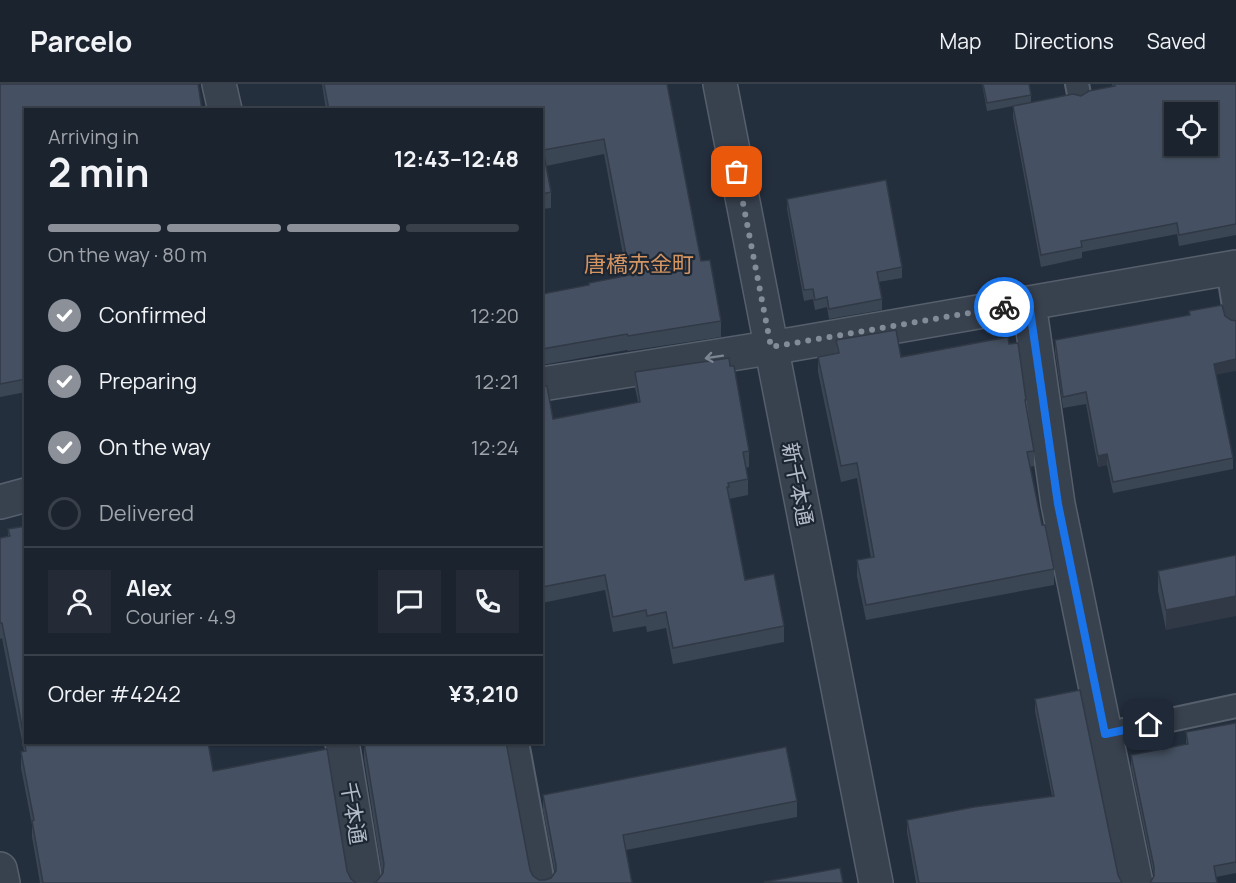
<!DOCTYPE html>
<meta charset="utf-8">
<style>
body{margin:0;font-family:Manrope,"Noto Sans JP",sans-serif;background:#242b36;color:#f1f3f6;height:100vh;display:flex;flex-direction:column;font-size:22px;white-space:nowrap}
*{box-sizing:border-box;margin:0}
p{font-size:20px;color:#a0a4aa}
.icon{flex:none;width:33px;height:33px;fill:none;stroke:currentColor;stroke-width:2;stroke-linecap:round;stroke-linejoin:round}
.map{position:relative;flex:1;overflow:hidden}
.drawer{position:absolute;left:24px;top:24px;width:519px;height:636px;display:flex;flex-direction:column;background:#1b232e;border-radius:0px;box-shadow:0 2px 4px #0004,0 0 0 2px #39404a}
.drawer>*{flex:none}
.fabs{position:absolute;left:1164px;top:18px;display:grid;gap:12px}
.fabs a{display:grid;place-items:center;width:54px;height:54px;border-radius:0px;background:#1b232e;box-shadow:0 2px 4px #0004,0 0 0 2px #39404a;font-size:30px}
.pin{position:absolute;display:grid;place-items:center;width:51px;height:51px;color:#fff;margin:-26px;border-radius:12px;box-shadow:0 3px 9px #0006}
.courier{position:absolute;display:grid;place-items:center;width:60px;height:60px;margin:-30px;border:4px solid #1a73e8;border-radius:50%;background:#fff;color:#222;box-shadow:0 2px 8px #0007}
.headline em{font-style:normal;font-weight:700}
.headline div{display:flex;flex-direction:column-reverse}
.headline{display:flex;align-items:center;justify-content:space-between;height:102px;padding:0 24px}
h1{font-size:39px;font-weight:700;line-height:45px}
.bar{display:grid;grid-template-columns:repeat(4,1fr);gap:9px 6px;align-content:center;height:72px;padding:0 24px}
.bar i{height:8px;border-radius:4px;background:#39404a}
.bar .current{background:#8c9099}
.bar p{grid-column:span 4}
.line{display:flex;align-items:center;gap:15px;padding:0 24px;border-top:2px solid #39404a}
.line div{flex:1}
.round{display:grid;place-items:center;flex:none;width:63px;height:63px;border-radius:0px;background:#242b36}
ol{padding:0 24px;list-style:none}
li{display:flex;align-items:center;gap:18px;height:66px}
li p{margin-inline-start:auto}
li .icon{padding:6px;border-radius:50%;background:#8c9099;color:#fff;stroke-width:4}
li:last-child{color:#a0a4aa}
li i{width:33px;height:33px;border:3px solid #39404a;border-radius:50%}
header{display:flex;align-items:center;gap:36px;box-sizing:border-box;height:84px;padding:0 30px;background:#1b232e;border-bottom:2px solid #39404a}
header strong{font-size:28px}
nav{display:flex;gap:33px;margin-inline-start:auto;font-size:21px}
.map>svg:first-child{display:block}
</style>
<header>
<strong>Parcelo</strong>
<nav><a>Map</a><a>Directions</a><a>Saved</a></nav>
</header>
<div class="map">
<svg width="1236" height="799" viewBox="0 0 1236 799">
<rect width="100%" height="100%" fill="#242f3e"/>
<g fill="none" stroke-linecap="round" stroke-linejoin="round">
<g stroke="#565f6c" stroke-width="26">
<path id="service" d="M 1077,0 L 1079,10
M 1228,185 L 1236,235
M 1105,650 L 1236,622
M 517,658 L 543,799"/>
</g>
<g stroke="#565f6c" stroke-width="36">
<path id="minor" d="M 219,0 L 225,26
M 1029,219 L 1058,420 L 1136,799
M 542,300 L 794,260 L 1236,183
M 0,418 L 26,411
M 342,658 L 365,799
M 0,785 L 3,799"/>
</g>
<g stroke="#565f6c" stroke-width="36">
<path id="tertiary" d="M 720,0 L 876,799"/>
</g>
<use href="#service" stroke="#38414e" stroke-width="22"/>
<use href="#minor" stroke="#38414e" stroke-width="33"/>
<use href="#tertiary" stroke="#38414e" stroke-width="33"/>
</g>
<path fill="#3b4654" d="M 0,0 L 26,26 L 26,308 L 0,313 Z
M 322,0 L 667,0 L 701,177 L 721,237 L 721,253 L 628,267 L 627,266 L 542,281 L 542,210 L 589,201 L 627,192 L 604,70 L 546,82 L 551,108 L 551,124 L 542,125 L 542,26 L 326,26 Z
M 982,0 L 1029,0 L 1031,11 L 1031,19 L 1081,12 L 1113,3 L 1112,0 L 1236,0 L 1236,151 L 1179,162 L 1177,150 L 1167,152 L 1082,168 L 1082,174 L 1041,183 L 1013,33 L 1013,22 L 987,27 Z
M 787,115 L 902,183 L 902,194 L 878,198 L 882,215 L 882,226 L 829,235 L 827,223 L 815,226 L 813,215 L 804,217 L 787,125 Z
M 1189,227 L 1225,232 L 1231,236 L 1216,291 L 1233,374 L 1233,385 L 1113,409 L 1107,381 L 1098,383 L 1086,320 L 1063,324 L 1055,267 L 1055,256 L 1189,231 Z
M 836,256 L 901,273 L 1009,260 L 1026,316 L 1026,325 L 1034,367 L 1034,382 L 1030,383 L 1042,441 L 1054,485 L 1054,501 L 866,536 L 857,492 L 857,476 L 871,474 L 857,394 L 841,398 L 818,288 L 818,273 L 836,269 Z
M 635,288 L 749,367 L 749,383 L 746,384 L 748,395 L 748,411 L 729,415 L 745,496 L 784,542 L 784,558 L 673,580 L 666,544 L 647,548 L 646,542 L 613,548 L 605,506 L 542,519 L 542,302 L 553,335 L 638,318 L 635,304 Z
M 8,445 L 213,687 L 347,787 L 351,795 L 356,799 L 40,799 L 32,753 L 32,741 L 21,684 L 21,668 L 24,667 L 2,554 L 0,555 L 0,454 L 8,452 Z
M 1236,471 L 1166,546 L 1158,507 L 1158,487 Z
M 1035,615 L 1122,799 L 916,799 L 907,748 L 907,736 L 1052,712 L 1035,627 Z
M 1236,639 L 1236,789 L 1216,793 L 1154,793 L 1131,683 L 1131,671 L 1186,660 L 1186,648 Z
M 364,658 L 530,786 L 533,792 L 539,796 L 545,796 L 551,794 L 555,789 L 543,726 L 543,711 L 797,717 L 797,733 L 626,766 L 632,799 L 377,797 L 382,790 L 364,674 Z"/>
<path fill="#303945" d="M 1236,275 L 1236,287 L 1214,291 L 1214,280 Z
M 1107,370 L 1107,381 L 1098,383 L 1098,372 Z
M 1236,512 L 1236,532 L 1166,546 L 1166,526 Z"/>
<path fill="#455162" stroke="#303945" stroke-width="1.5" fill-rule="evenodd" d="M 0,0 L 198,0 L 202,26 L 26,26 L 26,295 L 0,300 Z
M 324,0 L 667,0 L 701,177 L 710,176 L 721,237 L 628,252 L 627,250 L 542,265 L 542,210 L 589,201 L 589,199 L 630,191 L 604,55 L 543,66 L 551,108 L 542,110 L 542,26 L 329,26 Z
M 983,0 L 1029,0 L 1031,11 L 987,19 Z
M 1114,0 L 1236,0 L 1236,140 L 1179,151 L 1177,139 L 1167,141 L 1081,157 L 1082,163 L 1041,171 L 1013,22 L 1073,10 L 1081,12 L 1089,7 L 1115,2 ZM 1174,28 L 1208,28 L 1208,62 L 1174,62 Z
M 886,96 L 902,183 L 877,188 L 882,215 L 829,225 L 827,213 L 815,216 L 813,205 L 804,206 L 787,115 Z
M 1222,221 L 1225,232 L 1231,236 L 1236,237 L 1236,275 L 1214,280 L 1233,374 L 1113,398 L 1107,370 L 1098,372 L 1086,308 L 1063,313 L 1055,256 L 1190,231 L 1189,227 Z
M 896,246 L 901,273 L 1008,253 L 1009,260 L 1018,259 L 1026,316 L 1025,316 L 1034,367 L 1027,368 L 1042,441 L 1045,441 L 1054,485 L 866,521 L 857,476 L 874,473 L 857,379 L 841,382 L 818,273 L 839,269 L 836,256 Z
M 729,274 L 730,282 L 734,282 L 749,367 L 743,368 L 748,395 L 728,399 L 729,403 L 727,403 L 745,496 L 774,490 L 784,542 L 673,564 L 666,528 L 647,532 L 646,526 L 613,533 L 605,491 L 542,503 L 542,302 L 547,302 L 553,335 L 640,318 L 635,288 Z
M 26,442 L 26,658 L 208,658 L 213,687 L 327,665 L 347,787 L 351,795 L 356,799 L 43,799 L 32,737 L 34,736 L 21,668 L 26,667 L 18,620 L 2,539 L 0,539 L 0,454 L 10,452 L 8,445 Z
M 1236,471 L 1236,512 L 1166,526 L 1158,487 Z
M 1080,606 L 1118,791 L 1122,799 L 919,799 L 907,736 L 974,723 L 1054,712 L 1035,615 Z
M 1236,639 L 1236,778 L 1214,782 L 1217,799 L 1150,799 L 1154,792 L 1154,783 L 1131,671 L 1188,660 L 1186,648 Z
M 364,658 L 506,658 L 530,786 L 533,792 L 539,796 L 545,796 L 551,794 L 556,787 L 556,781 L 543,711 L 786,663 L 797,717 L 623,751 L 632,799 L 374,799 L 377,797 L 383,789 L 384,780 Z
M 840,784 L 843,799 L 764,798 Z"/>
<defs><path id="oneway-shaft" d="M-6 0H5M1.5-3L5.5 0L1.5 3" fill="none" stroke-width="1.6" stroke-linecap="round" stroke-linejoin="round" transform="scale(1.5)"/></defs>
<use stroke="#7c8592" href="#oneway-shaft" transform="translate(714 273) rotate(171)"/>
<g fill="none" stroke-linecap="round" stroke-linejoin="round">
<path stroke="#828b98" stroke-width="6" stroke-dasharray="0 10.8" d="M 737,88 L 771,263 L 1004,223"/>
<path stroke="#1a73e8" stroke-width="8" d="M 1004,223 L 1029,219 L 1058,420 L 1105,650 L 1149,641"/>
</g>
<g text-anchor="middle" dominant-baseline="central" stroke-width="4.5" stroke-linejoin="round" paint-order="stroke">
<g font-size="21" fill="#b4bcc9" stroke="#1d2633">
<text transform="translate(798 400) rotate(79)">新千本通</text>
<text transform="translate(354 729) rotate(81)">千本通</text>
</g>
<g font-size="22" fill="#d59563" stroke="#1d2633">
<text x="639" y="180">唐橋赤金町</text>
</g>
</g>
</svg>
<div class="fabs">
<a><svg class="icon" aria-label="locate" viewBox="0 0 24 24"><circle cx="12" cy="12" r="6"/><path d="M12 2v4M12 18v4M2 12h4M18 12h4"/></svg></a>
</div>
<div class="pin" style="left:737px;top:88px;background:#ea580c"><svg class="icon" aria-label="bag" viewBox="0 0 24 24"><path d="M5 8h14l-1 12H6zM9 8a3 3 0 0 1 6 0"/></svg></div>
<div class="pin" style="left:1149px;top:641px;background:#1f2937"><svg class="icon" aria-label="home" viewBox="0 0 24 24"><path d="M3 11l9-7 9 7M6 9v11h12V9"/></svg></div>
<div class="courier" style="left:1004px;top:223px"><svg class="icon" aria-label="bike" viewBox="0 0 24 24"><circle cx="6" cy="16" r="4"/><circle cx="18" cy="16" r="4"/><path d="M6 16l4-8h5l3 8M10 8l3 8H6M13 5h3"/></svg></div>
<section class="drawer">
<div class="headline"><div><h1>2 min</h1><p>Arriving in</p></div><em>12:43–12:48</em></div>
<div class="bar"><i class="current"></i><i class="current"></i><i class="current"></i><i></i><p>On the way · 80 m</p></div>
<ol>
<li><svg class="icon" aria-label="check" viewBox="0 0 24 24"><path d="M5 12l5 5 9-10"/></svg>Confirmed<p>12:20</p></li>
<li><svg class="icon" aria-label="check" viewBox="0 0 24 24"><path d="M5 12l5 5 9-10"/></svg>Preparing<p>12:21</p></li>
<li><svg class="icon" aria-label="check" viewBox="0 0 24 24"><path d="M5 12l5 5 9-10"/></svg>On the way<p>12:24</p></li>
<li><i></i>Delivered</li>
</ol>
<div class="line" style="height:108px"><a class="round"><svg class="icon" aria-label="person" viewBox="0 0 24 24"><circle cx="12" cy="8" r="4"/><path d="M4 21q1-7 8-7t8 7"/></svg></a><div><b>Alex</b><p>Courier · 4.9</p></div><a class="round"><svg class="icon" aria-label="chat" viewBox="0 0 24 24"><path d="M4 5h16v11H9l-5 4z"/></svg></a><a class="round"><svg class="icon" aria-label="phone" viewBox="0 0 24 24"><path d="M5 4h4l2 5-3 2q2 4 5 5l2-3 5 2v4C11 20 4 13 5 4z"/></svg></a></div>
<div class="line" style="height:78px"><div>Order #4242</div><b>¥3,210</b></div>
</section>
</div>
